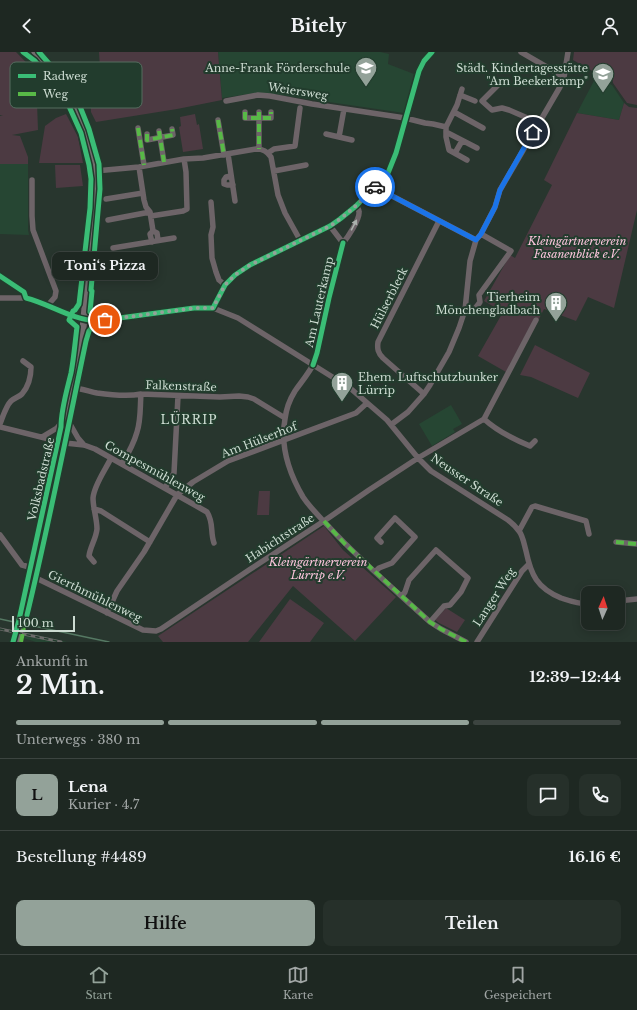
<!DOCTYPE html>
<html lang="de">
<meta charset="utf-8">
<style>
body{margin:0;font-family:"Libre Baskerville",serif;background:#26302a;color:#f1f3f6;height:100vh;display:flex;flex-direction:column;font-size:15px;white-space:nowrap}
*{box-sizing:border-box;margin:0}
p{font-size:13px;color:#a1a6a5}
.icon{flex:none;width:22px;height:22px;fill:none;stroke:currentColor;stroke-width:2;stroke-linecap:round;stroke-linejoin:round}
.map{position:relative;height:590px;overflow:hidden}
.sheet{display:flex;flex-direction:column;background:#1e2822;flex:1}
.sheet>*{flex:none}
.needle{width:26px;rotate:3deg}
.tools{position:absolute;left:581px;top:534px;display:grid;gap:8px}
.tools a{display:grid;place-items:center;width:44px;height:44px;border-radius:8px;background:#1e2822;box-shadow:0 2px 10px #0003,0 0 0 1px #3c4440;font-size:20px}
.scale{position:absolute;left:12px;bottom:10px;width:63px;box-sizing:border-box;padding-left:4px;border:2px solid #cddcd2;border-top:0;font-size:11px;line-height:14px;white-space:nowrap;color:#cddcd2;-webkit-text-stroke:3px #223c2d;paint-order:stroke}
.pin{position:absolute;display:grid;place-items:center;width:34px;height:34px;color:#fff;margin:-17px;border:2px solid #fff;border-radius:50%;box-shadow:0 1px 4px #0007}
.courier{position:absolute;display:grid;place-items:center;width:40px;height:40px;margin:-20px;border:3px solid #1a73e8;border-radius:50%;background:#fff;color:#222;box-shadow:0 1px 5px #0007}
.bubble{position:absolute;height:28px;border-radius:8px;background:#1e2822;box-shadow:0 2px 10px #0003,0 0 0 1px #3c4440;font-size:13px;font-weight:700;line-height:28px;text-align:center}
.overview em{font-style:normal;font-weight:700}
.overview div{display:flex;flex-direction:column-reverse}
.overview{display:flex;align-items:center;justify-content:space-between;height:68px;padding:0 16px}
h1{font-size:26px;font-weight:700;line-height:30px}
.bar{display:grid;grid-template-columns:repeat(4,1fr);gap:6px 4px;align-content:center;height:48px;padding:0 16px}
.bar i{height:5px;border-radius:3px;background:#3c4440}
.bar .selected{background:#93a299}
.bar p{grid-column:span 4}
.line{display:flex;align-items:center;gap:10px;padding:0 16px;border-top:1px solid #3c4440}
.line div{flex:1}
.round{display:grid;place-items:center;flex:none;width:42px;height:42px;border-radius:8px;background:#26302a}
.primary-button{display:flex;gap:8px;margin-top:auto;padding:8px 16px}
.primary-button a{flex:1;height:46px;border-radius:8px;background:#93a299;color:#111;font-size:16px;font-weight:700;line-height:46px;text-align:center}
.primary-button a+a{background:#26302a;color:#f1f3f6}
header{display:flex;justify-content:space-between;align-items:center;height:52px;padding:0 16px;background:#1e2822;font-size:18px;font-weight:700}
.tab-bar{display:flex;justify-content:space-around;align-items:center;height:56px;border-top:1px solid #3c4440;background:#1e2822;font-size:11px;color:#a1a6a5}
.tab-bar a{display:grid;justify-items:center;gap:2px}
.tab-bar .selected{color:#93a299}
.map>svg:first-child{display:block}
</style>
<header><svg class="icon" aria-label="back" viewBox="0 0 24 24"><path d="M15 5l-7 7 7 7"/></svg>Bitely<svg class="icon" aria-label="person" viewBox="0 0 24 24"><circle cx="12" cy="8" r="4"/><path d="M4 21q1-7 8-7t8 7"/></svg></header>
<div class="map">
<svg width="637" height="590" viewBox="0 0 637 590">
<rect width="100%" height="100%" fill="#28362e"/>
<path fill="#264633" d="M 218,0 L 380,0 L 389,2 L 388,12 L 414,22 L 404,61 L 274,42 L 255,41 L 222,46 Z
M 596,25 L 612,33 L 624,51 L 619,68 L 577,61 Z
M 0,112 L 28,112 L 28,178 L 29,183 L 0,182 Z
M 451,353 L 462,372 L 453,377 L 455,380 L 432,394 L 419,372 Z
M 24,580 L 37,583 L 67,590 L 36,590 L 23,586 Z"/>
<path fill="#4c3a42" d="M 0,0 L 16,0 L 54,39 L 37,51 L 38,78 L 12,83 L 20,84 L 28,105 L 28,112 L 0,112 L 0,64 L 3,64 L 0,63 Z
M 99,0 L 218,0 L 222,48 L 177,57 L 96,70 L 91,60 L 90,35 L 90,34 L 101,33 Z
M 574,0 L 637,0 L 637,53 L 627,51 L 613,31 L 612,24 L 605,26 L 573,8 Z
M 624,51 L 629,55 L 637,56 L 637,158 L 614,256 L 588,245 L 576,269 L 544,257 L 539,267 L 535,265 L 506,320 L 478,304 L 503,260 L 484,249 L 510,203 L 515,206 L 552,133 L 544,128 L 577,61 L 619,68 Z
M 66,62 L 78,85 L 83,111 L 39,111 L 45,74 L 56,66 Z
M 195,62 L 197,73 L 199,72 L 203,97 L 183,100 L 179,75 L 181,74 L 180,65 Z
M 55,113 L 80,113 L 83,134 L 56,136 Z
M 535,293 L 590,321 L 578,346 L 531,325 L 520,323 Z
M 259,439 L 270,439 L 269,463 L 257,463 Z
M 324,474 L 343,498 L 396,545 L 355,589 L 293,534 L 248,590 L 163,590 L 158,584 Z
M 290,547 L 324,571 L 310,590 L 259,590 Z
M 446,556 L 465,568 L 457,580 L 439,571 L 435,568 Z"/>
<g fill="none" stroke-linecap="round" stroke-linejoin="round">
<path stroke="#557963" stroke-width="1.5" d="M 0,567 L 14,570
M 29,573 L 109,590"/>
<path stroke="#6d6468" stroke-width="5.5" d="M 521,0 L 564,25
M 500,31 L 482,49 L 492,58 L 502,56 L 509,58 L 539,71
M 462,37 L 457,53 L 446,75 L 446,85 L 449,98 L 467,108
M 460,43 L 475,49
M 226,49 L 258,43 L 270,44 L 312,52 L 405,66 L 425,71 L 433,72 L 446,75
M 245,60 L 245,66 L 271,66 L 271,60
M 259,60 L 259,97
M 454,60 L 483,76
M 218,68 L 224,103
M 138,76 L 144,113
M 159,79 L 164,110
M 446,80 L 477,96
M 147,82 L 147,88 L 173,83 L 172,77
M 326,82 L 352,88
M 339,85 L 344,57
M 268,101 L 274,97 L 295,94 L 300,56
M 455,101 L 462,89
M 228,102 L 235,149
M 139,115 L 144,148 L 146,155 L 150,160 L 153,179 L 150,182 L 152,190
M 95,119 L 139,115 L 184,107 L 203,106 L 256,97 C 263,97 267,99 271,105 L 278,143 L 285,161 L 300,188
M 274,119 L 306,113
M 231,124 L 226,125 L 224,128 L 224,132 L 227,133 L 233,133
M 32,128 L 32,164 L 33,178 L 56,239 L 55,245 L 48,253
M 375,135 L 476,188
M 106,147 L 143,141
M 211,150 L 213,175 L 211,183 L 212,206 L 216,220 L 219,228 L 225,233
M 356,154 C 357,155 359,158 359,160 C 360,167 348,185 343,191 C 337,217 330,242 324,267 C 321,281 320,296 315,309 C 310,320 302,329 295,339 C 290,347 286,358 285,367 C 280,394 289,421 303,445 C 311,457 321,466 331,477 C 362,510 396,539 430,570 L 441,577 L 466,590
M 151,164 L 183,159 L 187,157 L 186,120 L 184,107
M 108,168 L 150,160
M 330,174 L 343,191
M 153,179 L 157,181 L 158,188
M 113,196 L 174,186
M 0,224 L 24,240 L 26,246
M 0,246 L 26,246 L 37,249 L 71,264 L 84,268 L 93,269 L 141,264 L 194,256 L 213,256 L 238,266 L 350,336 L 387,368 L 418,406 L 431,419 L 508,468 C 512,471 516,475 519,479 C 523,484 524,492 526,499 C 531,523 537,536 561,546 C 570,549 578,552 588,552
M 213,256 L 225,233 L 235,223 L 250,213 L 330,174 L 340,167 L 356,154 L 388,121 L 396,101 L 419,19 L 424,9 L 432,0
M 465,258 C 474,260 474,258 480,250 L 479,243 L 511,199 L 481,182
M 72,336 C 80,336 88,339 97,341 C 111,343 127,345 141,342 L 220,345 L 239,344 L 248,345 L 254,347 L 285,366
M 424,342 L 383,306 C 378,301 377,297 378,290 L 439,169
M 484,367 C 497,379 513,387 530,394 L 535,389
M 0,372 C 3,364 6,354 11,349 C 14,346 19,345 22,342 C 28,335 31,324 31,315 L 23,309
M 392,372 L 408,360 L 424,342 L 430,333 L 449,300 L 459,276 L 465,258 L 470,209 L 476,188 L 481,182 L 495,155 L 500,138 L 560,35 L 564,25 L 568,0
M 0,375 L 65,391 L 84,393 L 95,397 L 207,460 C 214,471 210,480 214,491
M 42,385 L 57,376 L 66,365 L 78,386 L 84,393
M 122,412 C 128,402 134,391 137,380 C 141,368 140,354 141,342
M 165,436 L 174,421 L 178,344
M 94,457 L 101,459 L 150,490
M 519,479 L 532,455 L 535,454 L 586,469 L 589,482
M 0,483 L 22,513 L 33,516
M 616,490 L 637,492
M 94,510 L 89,504 C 90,495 96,487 97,477 C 97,467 93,456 93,446 C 94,433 106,417 111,406
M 375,520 L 379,516 L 392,511 L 415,485 L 395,466 L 377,486 L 381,490
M 31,525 L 36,526 L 143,578 L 156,579 L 161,577 L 249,518 L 324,469 L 369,438 L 418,406 L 484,367 L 536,268
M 402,544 L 405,540 L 409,528 L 436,498 L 468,526 L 461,540 L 450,553 L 444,554 L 430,570
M 618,549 L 637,547
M 107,561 L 117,539 L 144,500 L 177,443 L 193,430 L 228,409 L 356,361 L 367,351
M 477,590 L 522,519 L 529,512"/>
<path stroke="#756c6f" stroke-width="7" d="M 17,590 L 61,390 L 82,287 L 95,150 L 95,119 L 87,85 L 77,60 L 65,38 L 35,0"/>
<g stroke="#6c6b6a" stroke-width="3">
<path id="rail" d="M 0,577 L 61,590"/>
</g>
<use href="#rail" stroke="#223c2d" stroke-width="1.5" stroke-dasharray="4.5" stroke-linecap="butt"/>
<path stroke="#58b947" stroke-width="4" stroke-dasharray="8 4" stroke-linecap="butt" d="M 245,60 L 245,66 L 271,66 L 271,60
M 259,60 L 259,97
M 218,68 L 224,103
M 138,76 L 144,113
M 159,79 L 164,110
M 147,82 L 147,88 L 173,83 L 172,77
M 324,469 L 345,492 L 430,570 L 441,577 L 466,590
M 616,490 L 637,492
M 21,590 L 27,561"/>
<g stroke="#223c2d" stroke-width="8">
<path id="cycleway" d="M 0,224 L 24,240 L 26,246 C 50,252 72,268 97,269 L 194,256 L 213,256 L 225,233 L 235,223 L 250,213 L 330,174 L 340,167 L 356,154 L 388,121 L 396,101 L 419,19 L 424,9 L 432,0
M 313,313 L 317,301 L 329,246 L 343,191
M 27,563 C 49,472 67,380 86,289 L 89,279 L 93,274 L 93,263 L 90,260 L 92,239 L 91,238 L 100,137 L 99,112 L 89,77 L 79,52 L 65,30 L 39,0
M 13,590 L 19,568 L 61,375 C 61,357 67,338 71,321 C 74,305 75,290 77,275 L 69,268 L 73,259 L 75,258 L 79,252 L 90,156 L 91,127 L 89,113 L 81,81 L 68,52 L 58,36 L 35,9 L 23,0"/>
</g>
<use href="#cycleway" stroke="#3abd76" stroke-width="5"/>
</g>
<defs><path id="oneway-solid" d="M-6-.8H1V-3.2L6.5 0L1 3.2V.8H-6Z"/></defs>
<use fill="#abb2ad" href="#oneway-solid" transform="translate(354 173) rotate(-62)"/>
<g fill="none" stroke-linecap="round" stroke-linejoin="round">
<path stroke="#93a299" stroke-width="4" stroke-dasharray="0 7.2" d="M 105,268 L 194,256 L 213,256 L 225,233 L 235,223 L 250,213 L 330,174 C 347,163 361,149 375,135"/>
<path stroke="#1a73e8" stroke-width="5" d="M 375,135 L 476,188 L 481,182 L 495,155 L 500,138 L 533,80"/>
</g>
<defs>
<g id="school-pin" transform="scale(1.15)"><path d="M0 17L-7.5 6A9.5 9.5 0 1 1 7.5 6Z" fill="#93a299" stroke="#223c2d"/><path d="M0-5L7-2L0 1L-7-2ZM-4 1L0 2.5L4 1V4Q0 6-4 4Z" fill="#fff"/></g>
<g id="building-pin" transform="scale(1.15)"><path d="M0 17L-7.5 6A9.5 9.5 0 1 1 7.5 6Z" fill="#93a299" stroke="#223c2d"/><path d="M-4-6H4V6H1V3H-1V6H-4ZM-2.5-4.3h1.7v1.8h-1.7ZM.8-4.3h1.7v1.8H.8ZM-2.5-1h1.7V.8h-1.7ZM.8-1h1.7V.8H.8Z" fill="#fff"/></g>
</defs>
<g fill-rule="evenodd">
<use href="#school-pin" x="366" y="16"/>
<use href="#school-pin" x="603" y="22"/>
<use href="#building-pin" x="556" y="251"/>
<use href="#building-pin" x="342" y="331"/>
</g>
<g text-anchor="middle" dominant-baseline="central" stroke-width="4" stroke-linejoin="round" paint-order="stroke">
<g font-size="11" fill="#cddcd2" stroke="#223c2d" text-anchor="end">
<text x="350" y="16">Anne-Frank Förderschule</text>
<text x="588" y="16">Städt. Kindertagesstätte<tspan x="588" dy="13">"Am Beekerkamp"</tspan></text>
<text x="540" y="245">Tierheim<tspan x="540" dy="13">Mönchengladbach</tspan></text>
<text x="358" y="325" text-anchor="start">Ehem. Luftschutzbunker<tspan x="358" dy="13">Lürrip</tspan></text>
</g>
<g font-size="11" fill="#cddcd2" stroke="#223c2d">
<text transform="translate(298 39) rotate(9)">Weiersweg</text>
<text transform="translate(389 246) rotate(-63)">Hülserbleck</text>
<text transform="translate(319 250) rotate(-77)">Am Lauterkamp</text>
<text transform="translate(181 334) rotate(2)">Falkenstraße</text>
<text transform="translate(259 388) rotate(-21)">Am Hülserhof</text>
<text transform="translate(155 419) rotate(29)">Compesmühlenweg</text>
<text transform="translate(41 427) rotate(-77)">Volksbadstraße</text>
<text transform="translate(467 428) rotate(34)">Neusser Straße</text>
<text transform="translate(280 486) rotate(-33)">Habichtstraße</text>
<text transform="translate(95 544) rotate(26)">Gierthmühlenweg</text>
<text transform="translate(494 545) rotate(-57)">Langer Weg</text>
</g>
<g font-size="11" font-style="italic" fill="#fdc5dd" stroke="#223c2d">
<text x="577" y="189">Kleingärtnerverein<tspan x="577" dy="13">Fasanenblick e.V.</tspan></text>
<text x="318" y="510">Kleingärtnerverein<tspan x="318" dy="13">Lürrip e.V.</tspan></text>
</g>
<g font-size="12" letter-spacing="1" fill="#cddcd2" stroke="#223c2d">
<text x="189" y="367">LÜRRIP</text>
</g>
</g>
<rect x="10" y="10" width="132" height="46" rx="6" fill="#223c2d" stroke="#556c5f" stroke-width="1"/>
<rect x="18" y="22" width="18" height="4" fill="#3abd76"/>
<rect x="18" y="40" width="18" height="4" fill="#58b947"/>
<g font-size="11" fill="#cddcd2">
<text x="43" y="28">Radweg</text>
<text x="43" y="46">Weg</text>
</g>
</svg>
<div class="tools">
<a><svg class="needle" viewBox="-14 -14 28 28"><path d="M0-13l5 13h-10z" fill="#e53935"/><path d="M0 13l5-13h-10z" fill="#a1a6a5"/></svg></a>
</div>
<div class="scale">100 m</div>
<div class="pin" style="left:105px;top:268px;background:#ea580c"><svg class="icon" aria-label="bag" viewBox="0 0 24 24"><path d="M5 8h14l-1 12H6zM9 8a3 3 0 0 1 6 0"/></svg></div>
<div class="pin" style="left:533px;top:80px;background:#1f2937"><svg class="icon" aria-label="home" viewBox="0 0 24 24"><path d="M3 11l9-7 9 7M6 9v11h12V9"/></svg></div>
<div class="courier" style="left:375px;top:135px"><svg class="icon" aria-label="car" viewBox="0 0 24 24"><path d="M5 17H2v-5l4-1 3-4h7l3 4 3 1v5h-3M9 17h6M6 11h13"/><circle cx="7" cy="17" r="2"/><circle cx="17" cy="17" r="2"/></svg></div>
<div class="bubble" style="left:52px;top:200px;width:106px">Toni‘s Pizza</div>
</div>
<section class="sheet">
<div class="overview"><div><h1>2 Min.</h1><p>Ankunft in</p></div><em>12:39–12:44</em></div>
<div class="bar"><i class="selected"></i><i class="selected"></i><i class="selected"></i><i></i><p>Unterwegs · 380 m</p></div>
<div class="line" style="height:72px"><b class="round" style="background:#93a299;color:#111">L</b><div><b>Lena</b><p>Kurier · 4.7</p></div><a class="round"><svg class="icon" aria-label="chat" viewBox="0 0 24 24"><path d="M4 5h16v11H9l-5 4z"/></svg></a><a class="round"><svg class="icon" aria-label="phone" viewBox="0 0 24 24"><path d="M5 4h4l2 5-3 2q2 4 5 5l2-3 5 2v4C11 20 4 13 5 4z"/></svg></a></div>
<div class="line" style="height:52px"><div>Bestellung #4489</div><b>16.16 €</b></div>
<div class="primary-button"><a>Hilfe</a><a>Teilen</a></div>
</section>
<nav class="tab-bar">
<a class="selected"><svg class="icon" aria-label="home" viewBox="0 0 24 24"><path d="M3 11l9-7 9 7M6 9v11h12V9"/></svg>Start</a>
<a><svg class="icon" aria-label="map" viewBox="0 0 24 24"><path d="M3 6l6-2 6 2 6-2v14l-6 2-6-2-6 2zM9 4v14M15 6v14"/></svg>Karte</a>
<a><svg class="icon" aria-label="saved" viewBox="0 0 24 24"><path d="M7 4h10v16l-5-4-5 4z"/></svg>Gespeichert</a>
</nav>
